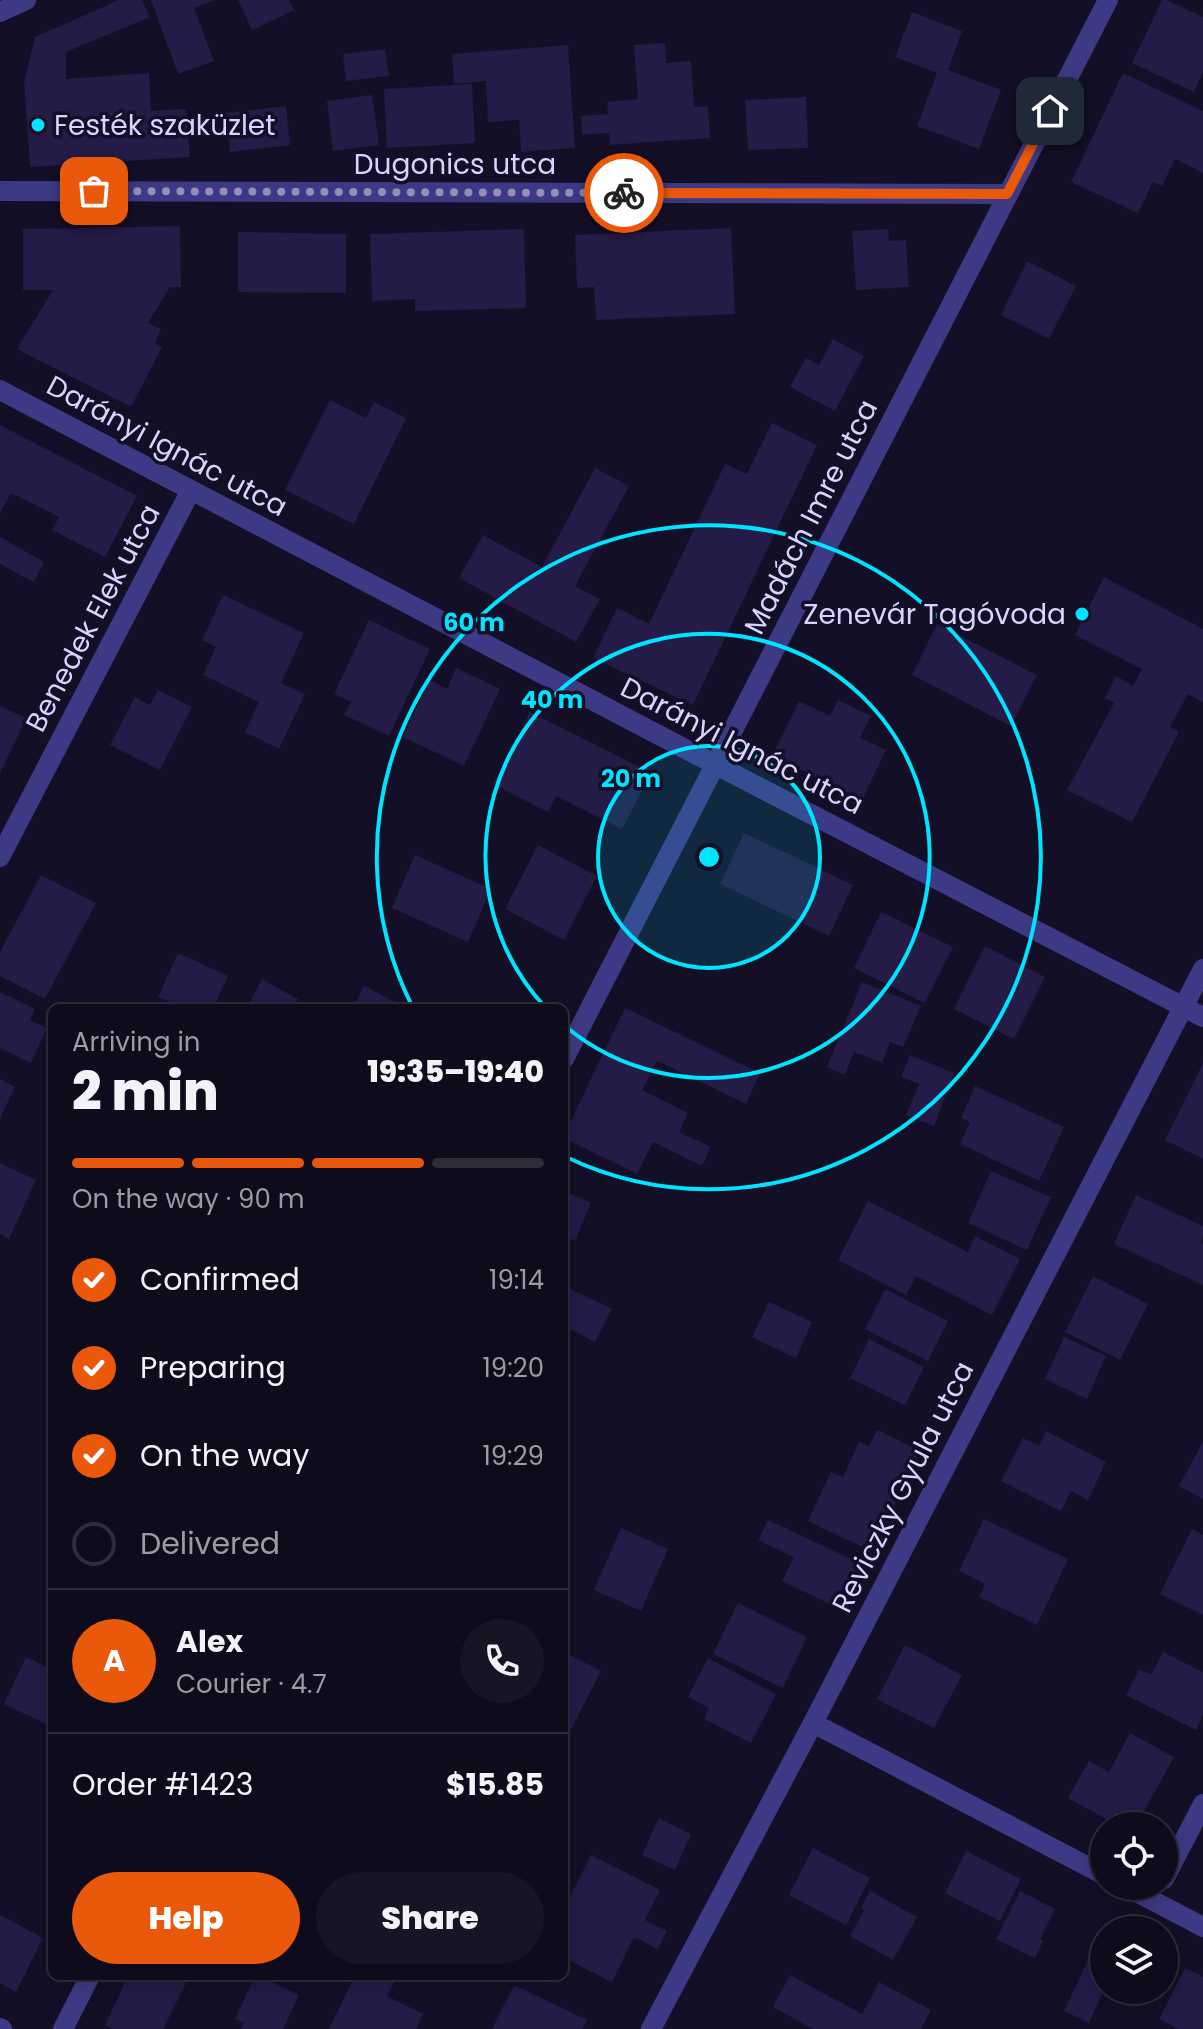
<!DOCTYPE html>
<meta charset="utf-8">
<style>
body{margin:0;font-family:Poppins,sans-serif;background:#171425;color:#f1f3f6;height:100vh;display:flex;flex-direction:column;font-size:30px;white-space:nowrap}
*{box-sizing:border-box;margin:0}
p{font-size:26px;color:#9b9ba3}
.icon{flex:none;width:44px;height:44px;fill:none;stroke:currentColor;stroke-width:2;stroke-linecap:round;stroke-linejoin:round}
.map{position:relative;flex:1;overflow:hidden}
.side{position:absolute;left:48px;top:1004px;width:520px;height:976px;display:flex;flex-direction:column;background:#0e0b1c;border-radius:12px;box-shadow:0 4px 20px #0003,0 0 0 2px #2e2b3b}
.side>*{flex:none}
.controls{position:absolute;left:1090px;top:1812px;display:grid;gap:16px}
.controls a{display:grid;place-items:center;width:88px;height:88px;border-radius:50%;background:#0e0b1c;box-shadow:0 4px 20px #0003,0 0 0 2px #2e2b3b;font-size:40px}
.pin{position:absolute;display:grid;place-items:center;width:68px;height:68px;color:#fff;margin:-34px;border-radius:16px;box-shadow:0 4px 12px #0006}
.courier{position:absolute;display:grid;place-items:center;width:80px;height:80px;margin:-40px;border:6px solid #ea580c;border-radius:50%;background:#fff;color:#222;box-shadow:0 2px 10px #0007}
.overview em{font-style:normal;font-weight:800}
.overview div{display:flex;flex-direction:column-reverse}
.overview{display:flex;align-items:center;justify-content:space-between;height:136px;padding:0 24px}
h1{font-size:52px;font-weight:800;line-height:60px}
.bar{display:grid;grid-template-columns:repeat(4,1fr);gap:12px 8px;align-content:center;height:96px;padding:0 24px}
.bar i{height:10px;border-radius:6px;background:#2e2b3b}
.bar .current{background:#ea580c}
.bar p{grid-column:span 4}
.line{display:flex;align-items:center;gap:20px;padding:0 24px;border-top:2px solid #2e2b3b}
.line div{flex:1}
.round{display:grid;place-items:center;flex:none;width:84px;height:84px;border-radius:42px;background:#171425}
ol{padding:0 24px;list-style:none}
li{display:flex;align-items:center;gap:24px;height:88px}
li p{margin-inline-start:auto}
li .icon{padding:8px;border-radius:50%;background:#ea580c;color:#fff;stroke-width:4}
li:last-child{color:#9b9ba3}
li i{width:44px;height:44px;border:4px solid #2e2b3b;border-radius:50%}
.button{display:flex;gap:16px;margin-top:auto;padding:16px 24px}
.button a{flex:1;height:92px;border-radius:48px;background:#ea580c;color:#fff;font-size:32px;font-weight:800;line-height:92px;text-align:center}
.button a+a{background:#171425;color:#f1f3f6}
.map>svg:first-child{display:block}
</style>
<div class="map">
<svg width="1203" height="2029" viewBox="0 0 1203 2029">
<rect width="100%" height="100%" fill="#130f26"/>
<path fill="#241b47" d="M 119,0 L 142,0 L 150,17 L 66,52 L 66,79 L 149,73 L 151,111 L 186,109 L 190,157 L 30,167 L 24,81 L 35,37 Z
M 151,0 L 215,0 L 194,8 L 214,61 L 178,74 Z
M 238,0 L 289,0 L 294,10 L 252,30 Z
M 1162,0 L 1167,0 L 1203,17 L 1203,72 L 1194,92 L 1132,63 Z
M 912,12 L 962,31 L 948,70 L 1001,90 L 979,149 L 917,126 L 937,73 L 895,57 Z
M 665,43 L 666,63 L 691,61 L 694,107 L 708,106 L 710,138 L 610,145 L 609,133 L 582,135 L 581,116 L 608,114 L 607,102 L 638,99 L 634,45 Z
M 568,45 L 575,148 L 521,152 L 519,120 L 488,122 L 486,81 L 454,84 L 452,54 Z
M 385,49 L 389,76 L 346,81 L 343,54 Z
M 1123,73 L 1203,111 L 1203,173 L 1175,159 L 1162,186 L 1153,182 L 1138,213 L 1071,182 Z
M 472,84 L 475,143 L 387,148 L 384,89 Z
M 372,95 L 379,145 L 333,151 L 327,101 Z
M 806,97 L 808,148 L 748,150 L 745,100 Z
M 286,106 L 290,145 L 230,152 L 226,113 Z
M 180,226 L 181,287 L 170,287 L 148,323 L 161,329 L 155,343 L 162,347 L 131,407 L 17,349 L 53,290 L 23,290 L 23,229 Z
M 731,228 L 735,314 L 596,320 L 594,287 L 577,288 L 575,235 Z
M 524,229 L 526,308 L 415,311 L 415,299 L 372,301 L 370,234 Z
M 888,229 L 889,241 L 906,240 L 909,287 L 856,290 L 852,231 Z
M 238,232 L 346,234 L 346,293 L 238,292 Z
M 1027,261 L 1076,286 L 1049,339 L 1001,315 Z
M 833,339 L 864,356 L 835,411 L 790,387 L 806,358 L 819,365 Z
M 330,400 L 366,418 L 374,402 L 406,418 L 354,524 L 285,490 Z
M 772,423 L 817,445 L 693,705 L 593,658 L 617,608 L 649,624 L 725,464 L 747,474 Z
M 0,425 L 137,496 L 105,557 L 52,530 L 59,517 L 11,493 L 0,513 Z
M 595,468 L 629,486 L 575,586 L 600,599 L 576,642 L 459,578 L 483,535 L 542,567 Z
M 0,537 L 44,562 L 34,582 L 0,564 Z
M 1104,577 L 1203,629 L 1203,702 L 1188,694 L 1170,727 L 1179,732 L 1132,822 L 1067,790 L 1114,703 L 1105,698 L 1116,676 L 1133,686 L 1142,669 L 1075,635 Z
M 223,595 L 304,633 L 281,683 L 305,694 L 279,749 L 245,732 L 259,702 L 203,675 L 216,647 L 202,640 Z
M 369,620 L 430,649 L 389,736 L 344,715 L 351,702 L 334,694 Z
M 937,624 L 1037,675 L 1011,726 L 912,675 Z
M 456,668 L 500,689 L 464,766 L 403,737 L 430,680 L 447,689 Z
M 158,690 L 192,707 L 160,770 L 110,745 L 135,697 L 150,705 Z
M 838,700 L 871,716 L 860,738 L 886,750 L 862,800 L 772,756 L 799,701 L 830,716 Z
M 0,706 L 26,718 L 0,774 Z
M 530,712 L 651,773 L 622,829 L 556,796 L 548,812 L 493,784 Z
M 744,833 L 853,885 L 829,936 L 720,884 Z
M 538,845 L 597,876 L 564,940 L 505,909 Z
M 415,855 L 491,889 L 468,942 L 392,908 Z
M 41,875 L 96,903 L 45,999 L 0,976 L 0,952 Z
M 881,912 L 953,947 L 925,1003 L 854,968 Z
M 985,946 L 1045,977 L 1014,1039 L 954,1009 Z
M 178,953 L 228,976 L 213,1008 L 184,1008 L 158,997 Z
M 262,979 L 298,999 L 293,1008 L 247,1008 Z
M 862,982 L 921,1006 L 903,1047 L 890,1042 L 882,1063 L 854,1052 L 845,1075 L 827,1067 Z
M 364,986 L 407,1008 L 352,1008 Z
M 0,992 L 35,1009 L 30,1020 L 47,1028 L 31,1063 L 0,1048 Z
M 625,1008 L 760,1073 L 746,1104 L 657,1061 L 642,1090 L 688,1113 L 679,1132 L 711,1147 L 702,1166 L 653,1142 L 637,1174 L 564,1138 L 564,1135 Z
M 910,1055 L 954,1073 L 934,1126 L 906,1115 L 919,1084 L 901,1077 Z
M 1203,1063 L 1203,1159 L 1165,1140 Z
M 0,1079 L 15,1087 L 0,1118 Z
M 975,1086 L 1064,1127 L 1039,1181 L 960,1144 L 970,1122 L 961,1118 Z
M 0,1163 L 36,1180 L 9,1239 L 0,1234 Z
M 991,1171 L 1051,1197 L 1027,1250 L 968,1223 Z
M 564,1191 L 591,1203 L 575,1241 L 564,1236 Z
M 1136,1195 L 1203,1226 L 1203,1237 L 1200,1243 L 1203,1244 L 1203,1285 L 1114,1244 Z
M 868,1201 L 968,1252 L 975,1236 L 1020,1259 L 992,1315 L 916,1276 L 906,1295 L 838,1260 Z
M 1093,1276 L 1148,1304 L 1120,1360 L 1065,1332 Z
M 564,1286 L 612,1309 L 595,1342 L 564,1326 Z
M 885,1289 L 948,1321 L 928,1361 L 865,1329 Z
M 769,1302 L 812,1322 L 796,1358 L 752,1337 Z
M 1064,1337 L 1106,1356 L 1087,1399 L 1045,1379 Z
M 869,1339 L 924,1367 L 905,1405 L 850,1378 Z
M 877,1430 L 920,1451 L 873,1552 L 808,1521 L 831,1472 L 843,1477 L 859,1442 L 869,1446 Z
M 1046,1431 L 1106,1462 L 1088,1500 L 1071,1491 L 1061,1511 L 1001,1481 L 1023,1438 L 1039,1446 Z
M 1203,1442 L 1203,1499 L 1179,1486 Z
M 984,1519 L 1068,1559 L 1037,1625 L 979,1597 L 985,1584 L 959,1571 Z
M 768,1520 L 864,1565 L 842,1610 L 782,1581 L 794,1557 L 758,1540 Z
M 621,1528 L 668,1549 L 641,1611 L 594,1590 Z
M 1192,1529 L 1203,1535 L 1203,1615 L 1160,1594 Z
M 738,1603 L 807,1637 L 783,1688 L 713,1654 Z
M 905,1645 L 962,1675 L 934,1728 L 877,1699 Z
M 564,1652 L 601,1671 L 564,1743 Z
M 1163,1652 L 1203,1672 L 1203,1715 L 1196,1730 L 1126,1695 L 1139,1669 L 1151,1675 Z
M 26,1657 L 52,1670 L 48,1682 L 52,1684 L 52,1727 L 4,1704 Z
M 708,1658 L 776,1694 L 751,1743 L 704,1719 L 709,1708 L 688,1697 Z
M 1130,1733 L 1174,1757 L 1136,1826 L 1119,1826 L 1068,1798 L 1089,1761 L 1109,1772 Z
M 659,1818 L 691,1834 L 675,1870 L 642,1855 Z
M 813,1848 L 870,1878 L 846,1925 L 789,1895 Z
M 966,1851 L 1021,1879 L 1000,1921 L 945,1893 Z
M 591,1855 L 660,1890 L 645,1920 L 667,1931 L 658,1949 L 634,1937 L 612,1982 L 564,1958 L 564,1909 Z
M 870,1891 L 917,1917 L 893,1960 L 850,1936 L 864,1910 L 861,1908 Z
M 1020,1891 L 1055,1909 L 1040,1939 L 1043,1941 L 1035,1958 L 996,1939 Z
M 0,1915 L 43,1938 L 16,1992 L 0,1983 Z
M 1105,1924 L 1117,1930 L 1104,1930 L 1104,1990 L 1135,1990 L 1130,2002 L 1104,1990 L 1089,2023 L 1064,2011 Z
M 1185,1968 L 1203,1977 L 1203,2029 L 1178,2029 L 1159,2019 Z
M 790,1975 L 862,2014 L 879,1982 L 931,2010 L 921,2029 L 813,2029 L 773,2007 Z
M 128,1976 L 170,1976 L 186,1983 L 163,2029 L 113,2029 L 105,2025 Z
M 255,1976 L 259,1976 L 299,1995 L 283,2029 L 241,2029 L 244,2023 L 235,2019 Z
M 355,1976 L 397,1976 L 387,1996 L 423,2014 L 416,2029 L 329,2029 Z
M 514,1985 L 587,2020 L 582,2029 L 492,2029 Z"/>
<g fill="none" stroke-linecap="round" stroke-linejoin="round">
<path stroke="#3d3a85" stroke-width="20" d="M 0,12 L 26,0
M 0,191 L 1007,194
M 0,390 L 716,765 L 1203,1017
M 0,857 L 191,490
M 564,1059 L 1108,0
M 813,1723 L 1104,1875
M 1164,1879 L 1203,1804
M 1125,1886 L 1203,1927
M 0,2028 L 2,2029
M 63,2029 L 90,1976
M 651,2029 L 813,1723 L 1203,969"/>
</g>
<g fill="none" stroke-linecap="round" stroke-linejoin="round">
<path stroke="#948fb3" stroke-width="8" stroke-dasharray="0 14.4" d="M 94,191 L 624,193"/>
<path stroke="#ea580c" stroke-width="10" d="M 624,193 L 1007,194 L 1050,111"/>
</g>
<circle cx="709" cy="857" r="111" fill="#00e5ff" fill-opacity=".12"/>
<g fill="none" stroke="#00e5ff" stroke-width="4">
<circle cx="709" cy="857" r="111"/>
<path d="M545 1007A222 222 0 1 1 565 1026"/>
<path d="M413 1008A332 332 0 1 1 566 1157"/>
</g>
<g fill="#00e5ff" stroke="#130f26" stroke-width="3">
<circle cx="38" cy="125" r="8"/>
<circle cx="1082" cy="614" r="8"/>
</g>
<g text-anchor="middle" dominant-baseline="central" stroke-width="7" stroke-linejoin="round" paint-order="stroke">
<g font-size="28" fill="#d9d4ff" stroke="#130f26" text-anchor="start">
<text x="54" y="125">Festék szaküzlet</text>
<text x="1066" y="614" text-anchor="end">Zenevár Tagóvoda</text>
</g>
<g font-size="28" fill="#d9d4ff" stroke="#130f26">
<text x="455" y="164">Dugonics utca</text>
<text transform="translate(167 446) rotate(28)">Darányi Ignác utca</text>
<text transform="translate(811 517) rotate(-63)">Madách Imre utca</text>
<text transform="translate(93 618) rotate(-62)">Benedek Elek utca</text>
<text transform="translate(742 746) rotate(27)">Darányi Ignác utca</text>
<text transform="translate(903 1487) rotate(-63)">Reviczky Gyula utca</text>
</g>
</g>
<circle cx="709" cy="857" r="12" fill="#00e5ff" stroke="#130f26" stroke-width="4"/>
<g font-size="24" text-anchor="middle" font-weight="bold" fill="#00e5ff" stroke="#130f26" stroke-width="7" stroke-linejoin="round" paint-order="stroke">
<text x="474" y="631">60 m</text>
<text x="552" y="708">40 m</text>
<text x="631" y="787">20 m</text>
</g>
</svg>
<div class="controls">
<a><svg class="icon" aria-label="locate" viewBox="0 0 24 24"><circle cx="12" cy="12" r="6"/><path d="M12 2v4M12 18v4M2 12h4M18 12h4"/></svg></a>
<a><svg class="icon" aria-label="layers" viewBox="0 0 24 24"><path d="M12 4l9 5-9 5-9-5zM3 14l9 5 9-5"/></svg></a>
</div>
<div class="pin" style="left:94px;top:191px;background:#ea580c"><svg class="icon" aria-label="bag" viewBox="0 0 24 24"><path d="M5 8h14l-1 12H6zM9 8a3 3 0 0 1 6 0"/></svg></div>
<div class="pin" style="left:1050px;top:111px;background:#1f2937"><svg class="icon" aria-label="home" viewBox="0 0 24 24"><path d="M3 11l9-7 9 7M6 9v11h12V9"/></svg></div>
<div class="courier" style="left:624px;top:193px"><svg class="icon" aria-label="bike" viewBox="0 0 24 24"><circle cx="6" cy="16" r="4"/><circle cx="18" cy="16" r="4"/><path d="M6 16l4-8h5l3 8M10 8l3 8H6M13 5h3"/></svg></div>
<section class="side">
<div class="overview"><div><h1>2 min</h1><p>Arriving in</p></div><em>19:35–19:40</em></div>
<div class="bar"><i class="current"></i><i class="current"></i><i class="current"></i><i></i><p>On the way · 90 m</p></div>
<ol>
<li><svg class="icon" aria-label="check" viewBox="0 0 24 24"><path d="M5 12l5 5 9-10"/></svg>Confirmed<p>19:14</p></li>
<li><svg class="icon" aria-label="check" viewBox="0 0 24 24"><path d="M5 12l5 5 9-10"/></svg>Preparing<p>19:20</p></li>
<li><svg class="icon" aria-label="check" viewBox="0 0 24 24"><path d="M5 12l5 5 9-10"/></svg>On the way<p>19:29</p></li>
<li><i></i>Delivered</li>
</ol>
<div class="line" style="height:144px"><b class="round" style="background:#ea580c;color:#fff">A</b><div><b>Alex</b><p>Courier · 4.7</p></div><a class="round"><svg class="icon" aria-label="phone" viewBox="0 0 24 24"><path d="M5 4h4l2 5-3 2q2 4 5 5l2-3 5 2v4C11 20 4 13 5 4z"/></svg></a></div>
<div class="line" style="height:104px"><div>Order #1423</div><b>$15.85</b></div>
<div class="button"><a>Help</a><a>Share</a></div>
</section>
</div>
